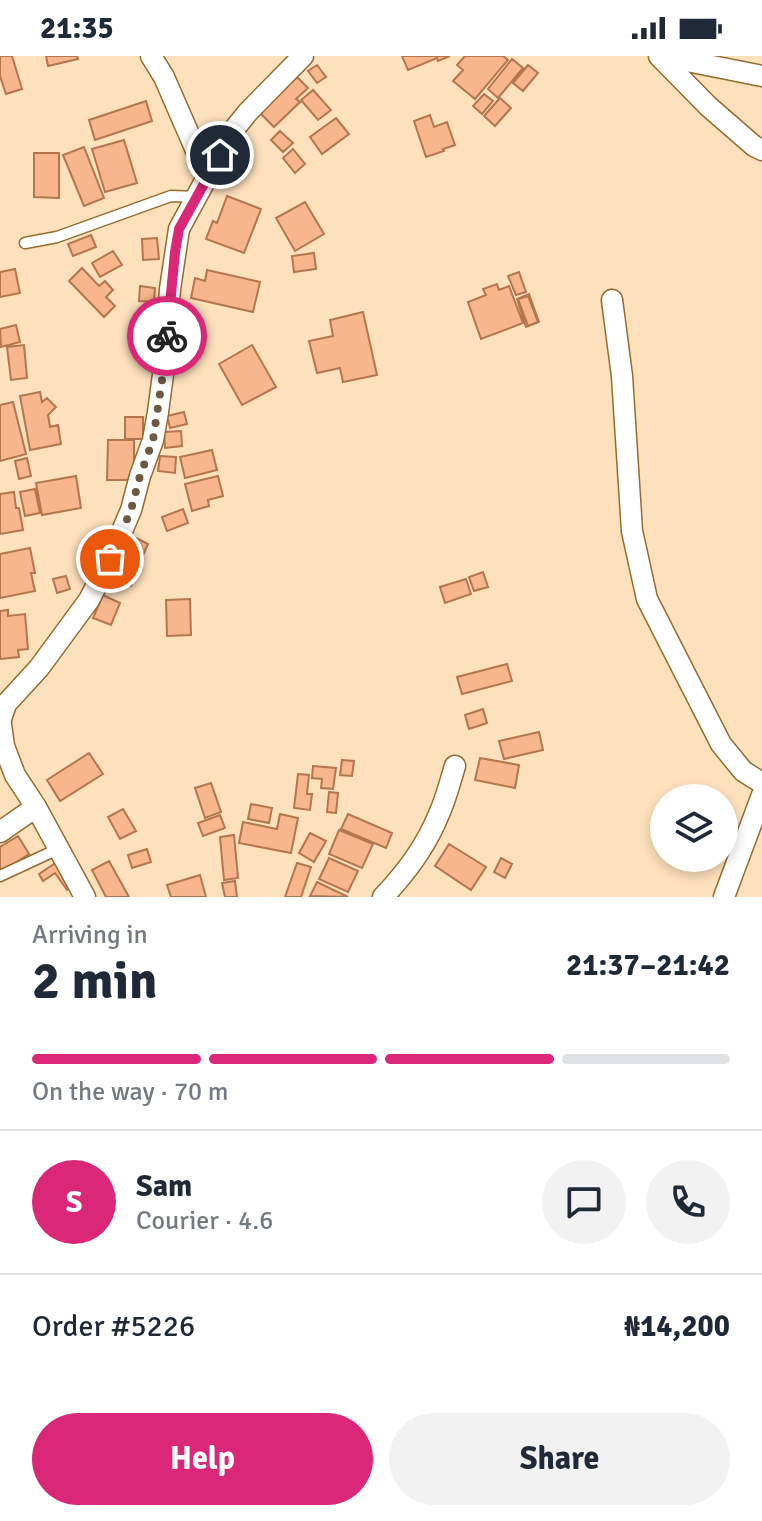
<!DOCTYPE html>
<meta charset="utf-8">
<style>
body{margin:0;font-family:Signika,sans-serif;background:#f2f2f3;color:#1f2937;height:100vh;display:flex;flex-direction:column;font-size:30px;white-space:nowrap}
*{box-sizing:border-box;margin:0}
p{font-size:26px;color:#747a83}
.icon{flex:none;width:44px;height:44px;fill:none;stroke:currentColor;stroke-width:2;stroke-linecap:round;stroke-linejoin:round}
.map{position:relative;height:841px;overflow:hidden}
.details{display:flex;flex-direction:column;background:#fff;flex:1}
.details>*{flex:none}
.buttons{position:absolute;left:650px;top:728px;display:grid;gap:16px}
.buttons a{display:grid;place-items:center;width:88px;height:88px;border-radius:50%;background:#fff;box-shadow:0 4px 12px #0003;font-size:40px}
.pin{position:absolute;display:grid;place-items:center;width:68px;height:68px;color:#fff;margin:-34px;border:4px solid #fff;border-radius:50%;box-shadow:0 2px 8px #0007}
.courier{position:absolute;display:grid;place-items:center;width:80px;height:80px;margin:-40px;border:6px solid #db2777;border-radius:50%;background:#fff;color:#222;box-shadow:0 2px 10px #0007}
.head em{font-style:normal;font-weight:800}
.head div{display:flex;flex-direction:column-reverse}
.head{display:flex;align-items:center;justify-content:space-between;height:136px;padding:0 32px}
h1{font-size:52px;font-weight:800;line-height:60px}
.bar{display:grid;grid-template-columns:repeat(4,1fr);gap:12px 8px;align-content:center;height:96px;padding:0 32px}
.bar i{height:10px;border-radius:6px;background:#e0e1e3}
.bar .active{background:#db2777}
.bar p{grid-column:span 4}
.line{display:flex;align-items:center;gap:20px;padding:0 32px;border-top:2px solid #e0e1e3}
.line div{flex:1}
.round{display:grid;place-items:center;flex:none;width:84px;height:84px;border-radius:42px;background:#f2f2f3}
.action{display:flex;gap:16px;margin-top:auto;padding:16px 32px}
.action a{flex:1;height:92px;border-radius:48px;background:#db2777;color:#fff;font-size:32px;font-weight:800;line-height:92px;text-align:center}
.action a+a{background:#f2f2f3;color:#1f2937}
.status{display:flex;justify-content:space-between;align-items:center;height:56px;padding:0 40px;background:#fff;direction:ltr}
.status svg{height:22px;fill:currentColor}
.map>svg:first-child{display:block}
</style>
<div class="status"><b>21:35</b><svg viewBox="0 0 49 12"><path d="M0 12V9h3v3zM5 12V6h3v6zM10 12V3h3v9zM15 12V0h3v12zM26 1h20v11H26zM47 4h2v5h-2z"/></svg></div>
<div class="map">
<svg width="762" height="841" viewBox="0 0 762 841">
<rect width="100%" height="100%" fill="#fde1bd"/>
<path fill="#f7b68c" stroke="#b3764e" stroke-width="2" d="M 0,0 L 12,0 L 22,33 L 6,38 L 0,20 Z
M 46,0 L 77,0 L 78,3 L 48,10 Z
M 402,0 L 450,0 L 438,5 L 437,2 L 408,14 Z
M 465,0 L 503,0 L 508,4 L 475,43 L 453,25 L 463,14 L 457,9 Z
M 512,3 L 523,12 L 498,42 L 488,33 Z
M 317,9 L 326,21 L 317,27 L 308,15 Z
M 528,9 L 538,17 L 523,35 L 513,27 Z
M 297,21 L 308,32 L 296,43 L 300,46 L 274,71 L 260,57 Z
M 313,34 L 331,54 L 318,64 L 301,44 Z
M 484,38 L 493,45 L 482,58 L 473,50 Z
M 500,42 L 511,52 L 495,70 L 484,60 Z
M 146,45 L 152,65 L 95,84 L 89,64 Z
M 430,59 L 434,71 L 447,66 L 455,89 L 443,93 L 444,95 L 426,101 L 414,65 Z
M 336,62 L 349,78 L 322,98 L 310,81 Z
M 280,75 L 293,87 L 283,96 L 271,84 Z
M 124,84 L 137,127 L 105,136 L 92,93 Z
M 84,91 L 104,142 L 84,150 L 63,99 Z
M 293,93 L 305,108 L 295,117 L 283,102 Z
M 34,97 L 59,97 L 59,142 L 34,141 Z
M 227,140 L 261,153 L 244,197 L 206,183 L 213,165 L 217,167 Z
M 305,146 L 324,178 L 295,195 L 276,162 Z
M 91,179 L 96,191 L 73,200 L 68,188 Z
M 157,182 L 159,203 L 143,204 L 142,183 Z
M 113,195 L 122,209 L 100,221 L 92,207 Z
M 314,197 L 316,213 L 294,216 L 292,200 Z
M 82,212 L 99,230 L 105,225 L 113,234 L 106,241 L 115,250 L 104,261 L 69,225 Z
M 15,213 L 20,237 L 0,241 L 0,216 Z
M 207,214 L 260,226 L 253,256 L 191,242 L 195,222 L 205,225 Z
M 519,216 L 526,236 L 516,239 L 508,220 Z
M 497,228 L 499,234 L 509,230 L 523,267 L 481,283 L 468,246 L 486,239 L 483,233 Z
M 140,230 L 155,232 L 154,246 L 139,245 Z
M 529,238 L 539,266 L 526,271 L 517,243 Z
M 528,240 L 538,266 L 528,270 L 518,243 Z
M 363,256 L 377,319 L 343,326 L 340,312 L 317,317 L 309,285 L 333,280 L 330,264 Z
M 16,269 L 20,286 L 1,291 L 0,273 Z
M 24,289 L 27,322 L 11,324 L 7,291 Z
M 252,289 L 276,331 L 242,349 L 219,308 Z
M 40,336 L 42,346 L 47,342 L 56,351 L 48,359 L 50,371 L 58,369 L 61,388 L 30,394 L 20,340 Z
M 13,346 L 26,398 L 0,405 L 0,349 Z
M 184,356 L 187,368 L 170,372 L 167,360 Z
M 125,361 L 143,361 L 143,383 L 125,383 Z
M 181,375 L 182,390 L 165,392 L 164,376 Z
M 108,384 L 134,384 L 134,424 L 107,424 Z
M 212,394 L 217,414 L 185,422 L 180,401 Z
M 160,400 L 176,401 L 175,417 L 158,415 Z
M 27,402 L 31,420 L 19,423 L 15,405 Z
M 76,420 L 81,452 L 42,459 L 36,427 Z
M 218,420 L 223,440 L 208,444 L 209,450 L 192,455 L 185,428 Z
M 35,433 L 40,457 L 25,460 L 20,436 Z
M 14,436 L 16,452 L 19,452 L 23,474 L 0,478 L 0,438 Z
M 183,453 L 188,467 L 167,475 L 162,461 Z
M 132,480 L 148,488 L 140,506 L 124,499 Z
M 30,492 L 35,517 L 31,517 L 35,535 L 0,542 L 0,498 Z
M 122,504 L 138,510 L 131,530 L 115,525 Z
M 483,516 L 488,531 L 474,535 L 469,521 Z
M 66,520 L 70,533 L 57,537 L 53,523 Z
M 466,523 L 471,538 L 445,547 L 440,531 Z
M 103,539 L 120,547 L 111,569 L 93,562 Z
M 190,543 L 191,579 L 167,580 L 166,544 Z
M 8,554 L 8,560 L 25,558 L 28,593 L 18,594 L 19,601 L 0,603 L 0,555 Z
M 507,608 L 512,625 L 462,638 L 457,621 Z
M 483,653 L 487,667 L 469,673 L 465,659 Z
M 539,676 L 543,694 L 504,703 L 499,685 Z
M 89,697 L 103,718 L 60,745 L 47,724 Z
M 480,702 L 519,709 L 515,732 L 475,724 Z
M 342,704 L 354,705 L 352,720 L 340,719 Z
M 313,710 L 336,712 L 333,733 L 321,732 L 322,723 L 312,722 Z
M 298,718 L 309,719 L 307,738 L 312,738 L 310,754 L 294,752 Z
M 211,727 L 221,756 L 205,762 L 195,732 Z
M 329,736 L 338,737 L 336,757 L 327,756 Z
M 251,748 L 272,752 L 269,767 L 248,763 Z
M 123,753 L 136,775 L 120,783 L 108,761 Z
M 280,758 L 298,762 L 291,797 L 239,787 L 243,766 L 277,773 Z
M 348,758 L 392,777 L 386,792 L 341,773 Z
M 220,759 L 225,772 L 203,780 L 198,767 Z
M 339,774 L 373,788 L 362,812 L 329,798 Z
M 310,777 L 326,785 L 314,806 L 299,797 Z
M 234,779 L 238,822 L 224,824 L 220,781 Z
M 18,780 L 29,798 L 0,817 L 0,791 Z
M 449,788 L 486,811 L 471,834 L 435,810 Z
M 147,793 L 151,806 L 132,812 L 128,799 Z
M 329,802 L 358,815 L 348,836 L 319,823 Z
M 501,802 L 512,808 L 505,822 L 494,816 Z
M 60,804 L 76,828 L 67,834 L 55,817 L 43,825 L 39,818 Z
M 109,805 L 129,841 L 106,841 L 92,814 Z
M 297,807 L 311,811 L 301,841 L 285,841 Z
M 200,819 L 206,841 L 171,841 L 167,829 Z
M 235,825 L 237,841 L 225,841 L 222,827 Z
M 317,826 L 348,841 L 310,840 Z"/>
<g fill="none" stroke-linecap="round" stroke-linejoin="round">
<g stroke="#956b2e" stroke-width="13">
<path id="lane" d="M 25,187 L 57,181 L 171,140 L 197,141
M 0,820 L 58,793"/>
</g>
<g stroke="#956b2e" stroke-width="23">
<path id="street" d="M 151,0 L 164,21 L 208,122
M 659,0 L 708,50 L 754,90 L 762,94
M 662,0 L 762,20
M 612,244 L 622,320 L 632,475 L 647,543 L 721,688 L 743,715 L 762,727
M 0,661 L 4,690 L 15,719 L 36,751 L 85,841
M 1,663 L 6,648 L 39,612 L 89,544 L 110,503 L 131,454 L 140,420 L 153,384 L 158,356 L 164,311 L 170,233 L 179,173 L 231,77 L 248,56 L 303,0
M 0,776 L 36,751
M 383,841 C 405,818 427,788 439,758 C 446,743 450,726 455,710
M 724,841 L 762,739"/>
</g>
<use href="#lane" stroke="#fff" stroke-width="10"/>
<use href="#street" stroke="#fff" stroke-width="20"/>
</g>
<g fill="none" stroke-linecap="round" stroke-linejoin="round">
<path stroke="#6d5842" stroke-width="8" stroke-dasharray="0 14.4" d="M 110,503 L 131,454 L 140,420 L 153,384 L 164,311 L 167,280"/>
<path stroke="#db2777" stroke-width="10" d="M 167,280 L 175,196 L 179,173 L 220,99"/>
</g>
</svg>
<div class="buttons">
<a><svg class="icon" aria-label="layers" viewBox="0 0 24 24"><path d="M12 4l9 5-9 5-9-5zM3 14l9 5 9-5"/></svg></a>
</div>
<div class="pin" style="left:110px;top:503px;background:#ea580c"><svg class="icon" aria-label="bag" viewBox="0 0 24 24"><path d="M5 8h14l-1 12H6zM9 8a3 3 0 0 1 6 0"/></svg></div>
<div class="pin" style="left:220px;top:99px;background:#1f2937"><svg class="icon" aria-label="home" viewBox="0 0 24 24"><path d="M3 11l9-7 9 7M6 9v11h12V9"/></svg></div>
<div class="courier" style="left:167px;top:280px"><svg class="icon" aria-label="bike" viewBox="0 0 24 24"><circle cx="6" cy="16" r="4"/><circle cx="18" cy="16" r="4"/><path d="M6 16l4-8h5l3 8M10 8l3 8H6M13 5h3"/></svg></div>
</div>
<section class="details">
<div class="head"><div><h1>2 min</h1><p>Arriving in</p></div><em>21:37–21:42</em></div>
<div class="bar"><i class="active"></i><i class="active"></i><i class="active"></i><i></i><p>On the way · 70 m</p></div>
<div class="line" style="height:144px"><b class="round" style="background:#db2777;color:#fff">S</b><div><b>Sam</b><p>Courier · 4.6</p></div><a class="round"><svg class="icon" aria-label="chat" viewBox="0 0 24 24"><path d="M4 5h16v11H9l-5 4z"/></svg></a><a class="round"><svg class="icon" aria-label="phone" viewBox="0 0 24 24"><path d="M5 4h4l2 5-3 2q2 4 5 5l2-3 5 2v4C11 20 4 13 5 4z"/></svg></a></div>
<div class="line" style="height:104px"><div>Order #5226</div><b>₦14,200</b></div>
<div class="action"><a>Help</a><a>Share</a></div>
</section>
